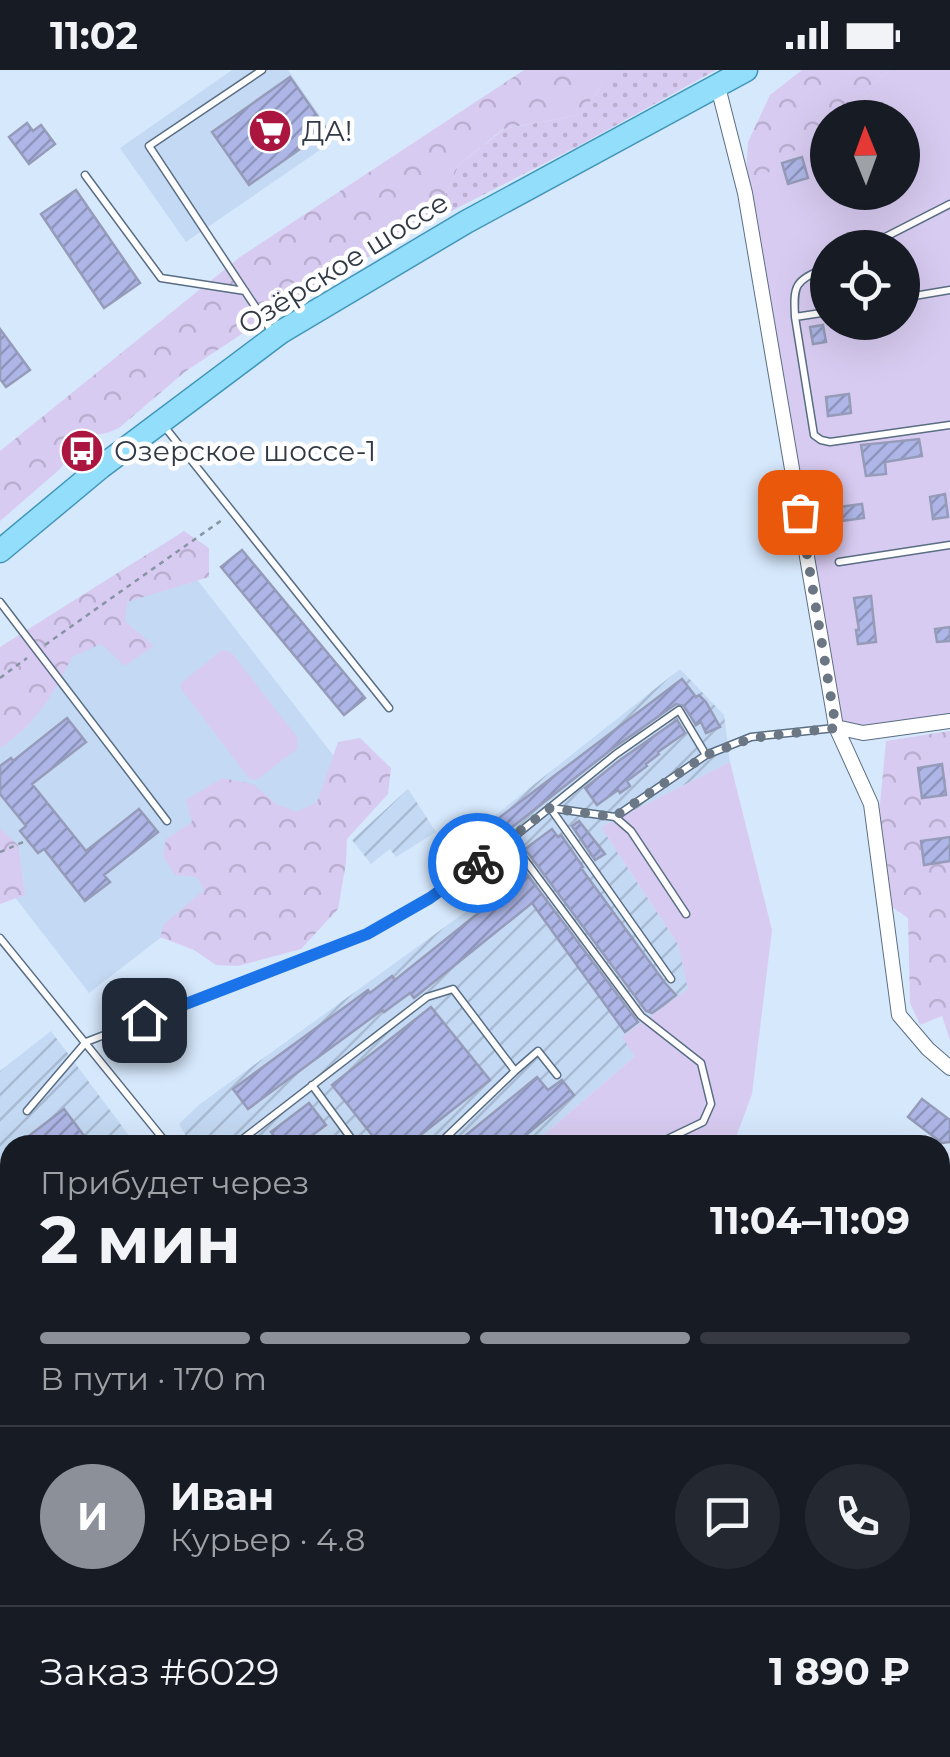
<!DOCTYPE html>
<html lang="ru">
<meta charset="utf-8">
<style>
body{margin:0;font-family:Montserrat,sans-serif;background:#242831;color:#f1f3f6;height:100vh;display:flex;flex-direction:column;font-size:38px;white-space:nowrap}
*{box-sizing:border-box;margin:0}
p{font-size:32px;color:#9ea1a6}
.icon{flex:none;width:55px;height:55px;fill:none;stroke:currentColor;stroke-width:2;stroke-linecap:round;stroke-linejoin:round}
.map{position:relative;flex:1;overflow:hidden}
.panel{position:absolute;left:0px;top:1065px;width:950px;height:622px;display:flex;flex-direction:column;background:#171b24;border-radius:30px 30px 0 0;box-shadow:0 10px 40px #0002}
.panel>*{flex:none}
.needle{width:65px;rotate:359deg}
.buttons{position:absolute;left:810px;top:30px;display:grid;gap:20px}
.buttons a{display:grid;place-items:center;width:110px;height:110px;border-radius:50%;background:#171b24;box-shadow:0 10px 40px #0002;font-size:50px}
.pin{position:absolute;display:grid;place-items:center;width:85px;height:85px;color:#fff;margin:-42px;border-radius:20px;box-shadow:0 5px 15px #0006}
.courier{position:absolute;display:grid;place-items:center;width:100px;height:100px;margin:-50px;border:8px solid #1a73e8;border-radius:50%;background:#fff;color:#222;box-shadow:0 2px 12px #0007}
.head em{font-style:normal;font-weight:700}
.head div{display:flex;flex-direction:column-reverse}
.head{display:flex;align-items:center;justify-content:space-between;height:170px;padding:0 40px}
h1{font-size:65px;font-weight:700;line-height:75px}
.bar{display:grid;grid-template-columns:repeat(4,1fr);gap:15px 10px;align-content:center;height:120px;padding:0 40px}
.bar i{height:12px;border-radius:8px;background:#363941}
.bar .current{background:#8c9099}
.bar p{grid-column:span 4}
.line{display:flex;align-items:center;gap:25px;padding:0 40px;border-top:2px solid #363941}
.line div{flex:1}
.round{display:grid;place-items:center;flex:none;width:105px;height:105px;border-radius:52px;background:#242831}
.status{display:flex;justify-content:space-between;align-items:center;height:70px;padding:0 50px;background:#171b24;direction:ltr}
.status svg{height:28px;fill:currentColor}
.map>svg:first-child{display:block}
</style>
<div class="status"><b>11:02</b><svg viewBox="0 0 49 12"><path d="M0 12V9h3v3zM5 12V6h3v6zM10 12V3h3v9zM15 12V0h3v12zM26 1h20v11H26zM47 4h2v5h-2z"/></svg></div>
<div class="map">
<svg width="950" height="1687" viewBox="0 0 950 1687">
<defs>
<pattern id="industrial-furrows" width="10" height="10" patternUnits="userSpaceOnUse" patternTransform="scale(2.5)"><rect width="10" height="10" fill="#c4d9f3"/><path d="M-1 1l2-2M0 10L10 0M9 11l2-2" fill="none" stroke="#a9bbd2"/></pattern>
<pattern id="grass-dots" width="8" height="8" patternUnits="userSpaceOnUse" patternTransform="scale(2.5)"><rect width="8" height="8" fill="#d8cbf1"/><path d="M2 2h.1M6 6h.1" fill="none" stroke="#baafd0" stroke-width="1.8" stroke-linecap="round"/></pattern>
<pattern id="forest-crowns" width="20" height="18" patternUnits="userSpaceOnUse" patternTransform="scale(2.5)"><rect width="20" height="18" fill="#d8cbf1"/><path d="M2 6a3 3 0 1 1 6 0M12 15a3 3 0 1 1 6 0" fill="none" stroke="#baafd0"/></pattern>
<pattern id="building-hatch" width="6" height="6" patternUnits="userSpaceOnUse" patternTransform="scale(2.5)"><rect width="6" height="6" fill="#adb6e6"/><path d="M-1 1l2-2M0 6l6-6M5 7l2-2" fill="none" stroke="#8d95bc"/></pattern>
</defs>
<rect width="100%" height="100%" fill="#d6e8fc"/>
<path fill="#c4d9f3" d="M 232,0 L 288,0 L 336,69 L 186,172 L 120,78 Z
M 182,490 L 357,716 L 89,923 L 0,808 L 0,630 Z"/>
<path fill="url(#industrial-furrows)" d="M 680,599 L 724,645 L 730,692 L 601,757 L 678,874 L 689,919 L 623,967 L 636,985 L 532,1075 L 249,1075 L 243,1068 L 234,1066 L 208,1075 L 191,1075 L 179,1054 L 200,1034 L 507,812 L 474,762 Z
M 408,719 L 436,762 L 396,787 L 390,779 L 371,794 L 352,770 Z
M 51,961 L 136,1075 L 10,1075 L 10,1415 L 7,1417 L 0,1406 L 0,1001 Z
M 10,1481 L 10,1678 L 673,1678 L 662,1687 L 0,1687 L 0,1489 Z"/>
<path fill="url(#grass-dots)" d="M 623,0 L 716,0 L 580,75 L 434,150 L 459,95 L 504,59 L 580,45 L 607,8 Z"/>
<path fill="url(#forest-crowns)" d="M 524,0 L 623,0 L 607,8 L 580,45 L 503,59 L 459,95 L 434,150 L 290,232 L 186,301 L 119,358 L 107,363 L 89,366 L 75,378 L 60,399 L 0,451 L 0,381 L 240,187 Z
M 802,0 L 890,0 L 834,47 L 828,48 L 827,53 L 745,123 L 748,72 L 770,25 Z
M 184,461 L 209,478 L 209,507 L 127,532 L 125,551 L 154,576 L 125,596 L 101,574 L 72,587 C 52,626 37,653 0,678 L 0,577 Z
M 950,661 L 950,970 L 942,946 L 920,955 L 910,933 L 908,848 L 892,837 L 879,744 L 886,671 Z
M 360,668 L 391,698 L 388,724 L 347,769 L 346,793 L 338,839 L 301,879 L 238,896 L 216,895 L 194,880 L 160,867 L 164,854 L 204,820 L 197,807 L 175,805 L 163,786 L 166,769 L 192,752 L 186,730 L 222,708 L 253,714 L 276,734 L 297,742 L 317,732 L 338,672 Z
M 0,758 L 18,775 L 25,825 L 0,834 Z"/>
<path fill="#d8cbf1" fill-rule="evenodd" d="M 890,0 L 950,0 L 950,651 L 863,663 L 836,657 L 745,123 L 827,53 L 828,122 L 902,122 L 902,48 L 834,47 ZM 828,178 L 902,178 L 902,252 L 828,252 Z
M 222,580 L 231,582 L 298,668 L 297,679 L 259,708 L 253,710 L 249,708 L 181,619 L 181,613 Z
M 730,692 L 772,860 L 752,1024 L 733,1075 L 532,1075 L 635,986 L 622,967 L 688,919 L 678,874 L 601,757 Z
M 940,1413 L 950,1417 L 950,1500 L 940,1508 Z
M 950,1530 L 950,1687 L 763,1687 L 774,1678 L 940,1678 L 940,1539 Z"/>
<path fill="#5ea1a7" stroke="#508289" stroke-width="2.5" d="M 940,1180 L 950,1180 L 950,1355 L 945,1353 L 940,1355 Z"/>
<path fill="url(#building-hatch)" stroke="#959bb8" stroke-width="2.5" d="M 290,7 L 327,60 L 249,115 L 212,62 Z
M 27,53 L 33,61 L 41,55 L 55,74 L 29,94 L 9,67 Z
M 802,87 L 808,108 L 788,114 L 782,93 Z
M 76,120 L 140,213 L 104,238 L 41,144 Z
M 823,255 L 826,272 L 813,274 L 810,257 Z
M 0,259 L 30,300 L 6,317 L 0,309 Z
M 849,324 L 851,343 L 828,346 L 826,327 Z
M 919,369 L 922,386 L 885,392 L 886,404 L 866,406 L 861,375 Z
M 945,424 L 948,447 L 933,449 L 930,427 Z
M 862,434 L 864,448 L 841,451 L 839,437 Z
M 242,480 L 365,628 L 344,645 L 221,497 Z
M 871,526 L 876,572 L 858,574 L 856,560 L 859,560 L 854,528 Z
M 950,557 L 950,571 L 937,572 L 935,559 Z
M 682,609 L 696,627 L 699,625 L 706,632 L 720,657 L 706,663 L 701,652 L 696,655 L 684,636 L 676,634 L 612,679 L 488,776 L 479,763 Z
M 67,648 L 86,672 L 32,714 L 86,781 L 139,739 L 158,762 L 104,805 L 110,812 L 85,831 L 44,779 L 38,783 L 20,761 L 26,756 L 0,724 L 0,696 L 11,688 L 13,691 Z
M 677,650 L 685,663 L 658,682 L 659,684 L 646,694 L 647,696 L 627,711 L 630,716 L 620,723 L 618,720 L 597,735 L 585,718 L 620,690 Z
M 942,694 L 946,725 L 922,728 L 918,698 Z
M 579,751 L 605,784 L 595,790 L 572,756 Z
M 552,759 L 558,767 L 561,765 L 583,797 L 581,798 L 665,913 L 676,925 L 652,943 L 646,941 L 525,779 Z
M 950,767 L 950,791 L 924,795 L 921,771 Z
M 514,787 L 638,952 L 625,962 L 532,833 L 414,928 L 410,923 L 384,942 L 382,940 L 248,1039 L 233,1019 L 368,920 L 370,923 L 392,906 L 395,910 L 517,812 L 504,794 Z
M 431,937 L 490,1010 L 408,1075 L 380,1075 L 332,1015 Z
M 537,1007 L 548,1020 L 562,1010 L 574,1025 L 514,1075 L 454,1075 Z
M 922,1029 L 950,1050 L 950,1072 L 942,1073 L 908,1047 Z
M 309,1033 L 326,1055 L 299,1075 L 281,1075 L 271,1062 Z
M 64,1039 L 91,1075 L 17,1075 Z"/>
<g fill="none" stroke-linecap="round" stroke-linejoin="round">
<g stroke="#596d83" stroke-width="9">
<path id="service" d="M 262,0 L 149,76 L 272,262
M 85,105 L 161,208 L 245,221
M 864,178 L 950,134
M 902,228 L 950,220
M 828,242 L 795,247 L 814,365 L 821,370 L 830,372 L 950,355
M 795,247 C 793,211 796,212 828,196
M 164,356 L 389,638
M 839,492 L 950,475
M 0,532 L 167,751
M 551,738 L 615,747 L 706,685 L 751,667 L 835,658
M 551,739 L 671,909
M 615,747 L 631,761 L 686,844
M 510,770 L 641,946 L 701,993 L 711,1034 L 703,1052 L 655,1075
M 0,868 L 168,1075
M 312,1015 L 356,1075
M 27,1041 L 86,972 L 367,864 L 431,828 L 510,770 L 616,684 L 679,640 L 706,685
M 235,1075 L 427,927 L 453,919 L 515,1001 L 538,981 L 557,1005
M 438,1075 L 515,1001
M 0,1338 L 10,1332
M 940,1406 L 950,1410
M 0,1528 L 10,1521
M 940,1539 L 950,1530
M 929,1678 L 936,1687
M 215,1687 L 226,1678
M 597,1687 L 608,1678
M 763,1687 L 774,1678"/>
</g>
<g stroke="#596d83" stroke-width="16">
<path id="minor" d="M 718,17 L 745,123 L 836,657 L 871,734 L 899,945 L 928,979 L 950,998
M 836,657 L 863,663 L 950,651
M 0,1464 L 10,1456
M 940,1514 L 950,1504
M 733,1687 L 746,1678"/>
</g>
<g stroke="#4296b9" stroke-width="25">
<path id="primary" d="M 0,481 L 101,397 L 281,262 L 466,152 L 746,0"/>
</g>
<path stroke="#8794a3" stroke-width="2.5" stroke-dasharray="5 5" stroke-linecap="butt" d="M 45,575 L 222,450
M 0,608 L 27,588
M 0,782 L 28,770"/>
<use href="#service" stroke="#fff" stroke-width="6"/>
<use href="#minor" stroke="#fff" stroke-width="14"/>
<use href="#primary" stroke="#93defb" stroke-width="22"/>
</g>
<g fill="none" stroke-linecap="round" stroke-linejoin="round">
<path stroke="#6b7784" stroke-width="10" stroke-dasharray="0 18" d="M 478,793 L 550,738 L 614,747 L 706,685 L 752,668 L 836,658 L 800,442"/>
<path stroke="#1a73e8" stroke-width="12" d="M 144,950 L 367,864 L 430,828 L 478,793"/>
</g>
<defs>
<g id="supermarket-disc" transform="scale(2.25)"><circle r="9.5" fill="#ab1640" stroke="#fff"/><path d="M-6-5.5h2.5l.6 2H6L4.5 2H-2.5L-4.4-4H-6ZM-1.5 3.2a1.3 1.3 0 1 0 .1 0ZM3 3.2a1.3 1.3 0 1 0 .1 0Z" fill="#fff"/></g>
<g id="bus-disc" transform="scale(2.25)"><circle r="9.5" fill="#ab1640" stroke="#fff"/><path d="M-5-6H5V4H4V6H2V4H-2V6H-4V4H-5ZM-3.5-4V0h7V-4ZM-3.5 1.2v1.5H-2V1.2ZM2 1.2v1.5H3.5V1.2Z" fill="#fff"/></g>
</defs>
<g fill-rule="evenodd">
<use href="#supermarket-disc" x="270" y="61"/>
<use href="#bus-disc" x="82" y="381"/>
</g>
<g text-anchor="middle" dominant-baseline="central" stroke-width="9" stroke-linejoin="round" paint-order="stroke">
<g font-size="28" fill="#313a44" stroke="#fff" text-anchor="start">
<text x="302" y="61">ДА!</text>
<text x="114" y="381">Озерское шоссе-1</text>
</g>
<g font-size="28" fill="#313a44" stroke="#fff">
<text transform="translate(343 193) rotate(-32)">Озёрское шоссе</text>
</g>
</g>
</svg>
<div class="buttons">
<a><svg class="needle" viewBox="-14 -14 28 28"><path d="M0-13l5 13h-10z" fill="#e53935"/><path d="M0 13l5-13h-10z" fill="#9ea1a6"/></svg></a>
<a><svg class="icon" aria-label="locate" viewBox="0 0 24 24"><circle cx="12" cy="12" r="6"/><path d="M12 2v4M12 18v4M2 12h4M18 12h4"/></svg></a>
</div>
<div class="pin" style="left:800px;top:442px;background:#ea580c"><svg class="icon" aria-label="bag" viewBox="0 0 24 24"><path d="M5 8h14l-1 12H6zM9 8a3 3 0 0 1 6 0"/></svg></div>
<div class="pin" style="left:144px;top:950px;background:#1f2937"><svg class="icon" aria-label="home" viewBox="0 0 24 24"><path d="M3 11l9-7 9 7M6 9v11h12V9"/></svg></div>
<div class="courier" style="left:478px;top:793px"><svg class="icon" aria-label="bike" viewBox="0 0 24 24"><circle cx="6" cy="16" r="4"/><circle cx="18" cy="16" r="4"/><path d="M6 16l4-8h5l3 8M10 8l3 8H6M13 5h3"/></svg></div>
<section class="panel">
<div class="head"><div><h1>2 мин</h1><p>Прибудет через</p></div><em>11:04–11:09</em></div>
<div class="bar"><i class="current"></i><i class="current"></i><i class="current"></i><i></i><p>В пути · 170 m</p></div>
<div class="line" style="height:180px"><b class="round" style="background:#8c9099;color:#fff">И</b><div><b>Иван</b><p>Курьер · 4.8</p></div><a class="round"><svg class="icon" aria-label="chat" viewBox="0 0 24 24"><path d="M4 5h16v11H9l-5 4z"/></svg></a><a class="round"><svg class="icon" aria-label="phone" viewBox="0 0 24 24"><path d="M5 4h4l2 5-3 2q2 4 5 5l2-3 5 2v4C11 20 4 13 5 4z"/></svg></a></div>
<div class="line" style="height:130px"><div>Заказ #6029</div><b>1 890 ₽</b></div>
</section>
</div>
